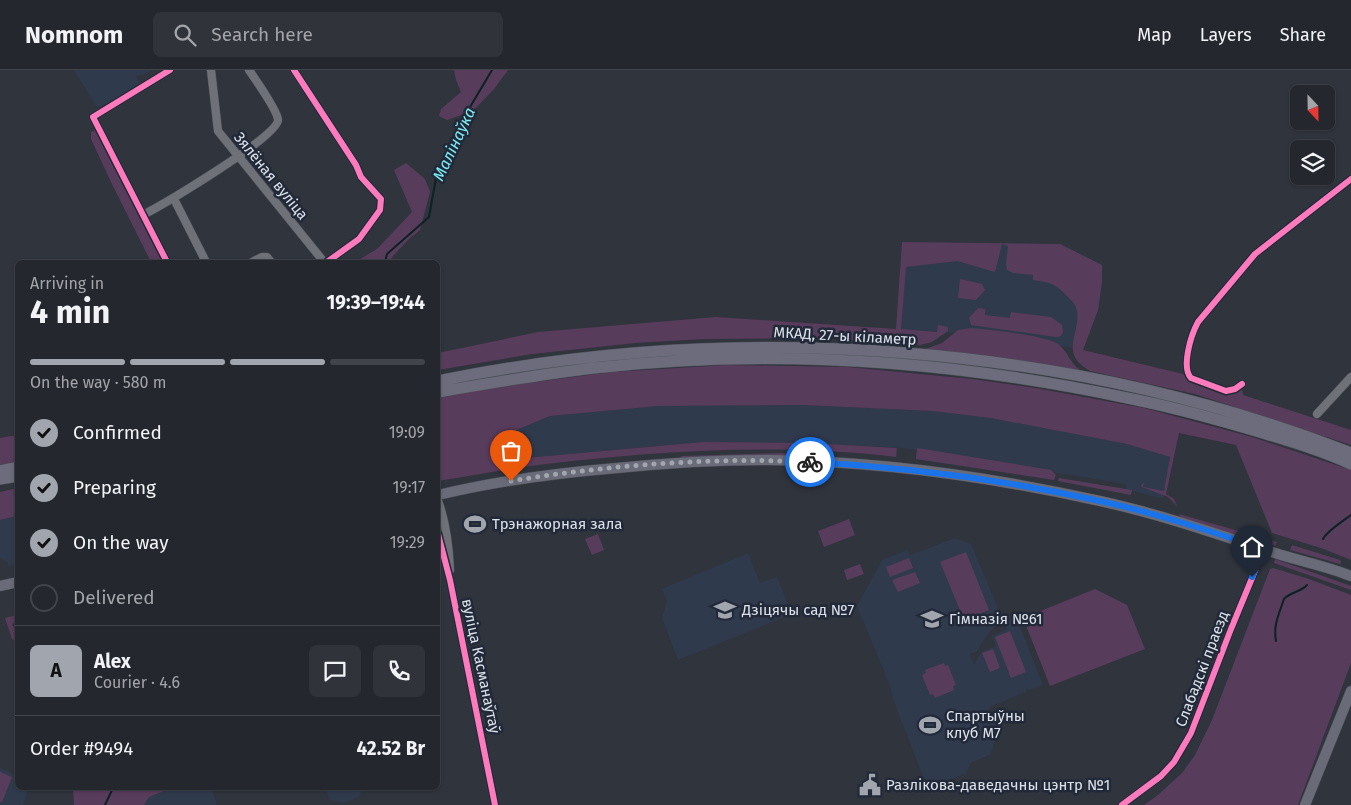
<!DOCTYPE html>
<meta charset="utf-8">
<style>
body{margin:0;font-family:"Fira Sans",sans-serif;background:#30333a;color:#f1f3f6;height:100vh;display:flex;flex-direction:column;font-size:19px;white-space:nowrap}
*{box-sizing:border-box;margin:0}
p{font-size:16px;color:#a3a5aa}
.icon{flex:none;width:28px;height:28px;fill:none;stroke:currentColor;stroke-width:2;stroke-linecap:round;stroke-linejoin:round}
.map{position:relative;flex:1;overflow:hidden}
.drawer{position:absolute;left:15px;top:190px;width:425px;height:530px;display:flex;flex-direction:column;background:#24272e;border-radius:8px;box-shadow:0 1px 4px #0004,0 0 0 1px #41444a}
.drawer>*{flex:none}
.needle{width:32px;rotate:158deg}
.buttons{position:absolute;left:1290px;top:15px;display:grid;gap:10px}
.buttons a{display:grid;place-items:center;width:45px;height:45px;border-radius:8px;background:#24272e;box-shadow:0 1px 4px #0004,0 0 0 1px #41444a;font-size:25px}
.pin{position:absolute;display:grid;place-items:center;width:42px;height:42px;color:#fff;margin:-51px -21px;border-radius:50% 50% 50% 0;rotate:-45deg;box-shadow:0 0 5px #0007}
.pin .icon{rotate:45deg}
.courier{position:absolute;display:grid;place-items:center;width:50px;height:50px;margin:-25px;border:4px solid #1a73e8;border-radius:50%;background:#fff;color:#222;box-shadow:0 1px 6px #0007}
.overview em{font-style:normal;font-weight:700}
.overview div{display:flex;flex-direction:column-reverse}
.overview{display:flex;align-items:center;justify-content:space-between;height:85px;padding:0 15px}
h1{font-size:32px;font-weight:700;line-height:38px}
.bar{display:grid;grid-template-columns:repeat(4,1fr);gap:8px 5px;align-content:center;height:60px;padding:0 15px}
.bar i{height:6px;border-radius:4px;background:#41444a}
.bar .current{background:#a0a5ae}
.bar p{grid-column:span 4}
.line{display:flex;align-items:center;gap:12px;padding:0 15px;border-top:1px solid #41444a}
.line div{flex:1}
.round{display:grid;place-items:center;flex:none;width:52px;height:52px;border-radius:8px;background:#30333a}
ol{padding:0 15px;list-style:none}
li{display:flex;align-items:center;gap:15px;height:55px}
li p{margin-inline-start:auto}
li .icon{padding:5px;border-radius:50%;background:#a0a5ae;color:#111;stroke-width:4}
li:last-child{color:#a3a5aa}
li i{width:28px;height:28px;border:2px solid #41444a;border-radius:50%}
header{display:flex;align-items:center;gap:30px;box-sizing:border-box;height:70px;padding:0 25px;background:#24272e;border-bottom:1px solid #41444a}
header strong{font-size:24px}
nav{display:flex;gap:28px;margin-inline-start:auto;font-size:18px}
.search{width:350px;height:45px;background:#30333a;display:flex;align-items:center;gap:12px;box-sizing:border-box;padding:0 18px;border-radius:8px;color:#a3a5aa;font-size:19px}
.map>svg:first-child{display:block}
</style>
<header>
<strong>Nomnom</strong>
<div class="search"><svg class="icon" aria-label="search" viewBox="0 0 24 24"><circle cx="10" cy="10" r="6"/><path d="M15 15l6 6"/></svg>Search here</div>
<nav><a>Map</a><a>Layers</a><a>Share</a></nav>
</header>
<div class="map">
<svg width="1351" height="735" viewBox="0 0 1351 735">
<rect width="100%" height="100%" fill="#30343d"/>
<path fill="#303a4d" d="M 74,0 L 152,0 L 141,6 L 140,4 L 136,6 L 139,12 L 137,16 L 100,37 L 96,36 Z
M 902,172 L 1060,174 L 1102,195 L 1102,212 L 1098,240 L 1083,280 L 1052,274 L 957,263 L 896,259 Z
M 803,335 L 932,341 L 991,348 L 1127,374 L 1170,387 L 1163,429 L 1126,419 L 1126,414 L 904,378 L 809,373 L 703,372 L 503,390 L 502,386 L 496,386 L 496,379 L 502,377 L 502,366 L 550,346 L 658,336 Z
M 17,446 L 17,494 L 8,496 L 8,493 L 0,488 L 0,450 Z
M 955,468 L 971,474 L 1003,550 L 989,562 L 977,581 L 970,584 L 974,595 L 981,582 L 996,576 L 992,566 L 1007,559 L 1005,553 L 1017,549 L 1043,615 L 1030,620 L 1027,619 L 1026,622 L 989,637 L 998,661 L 990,685 L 970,693 L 966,705 L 963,704 L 928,719 L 897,640 L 885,603 L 857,536 L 882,490 L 907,480 L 910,485 Z
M 748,483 L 760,513 L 777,507 L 787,532 L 782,548 L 678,590 L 662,548 L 667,532 L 662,519 Z
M 0,698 L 17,706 L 18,718 L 26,718 L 27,725 L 23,735 L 0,735 Z
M 172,718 L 211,718 L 217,735 L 144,735 L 149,727 Z
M 325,718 L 363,718 L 359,727 L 343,733 L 330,730 Z"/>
<path fill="#583c5c" d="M 454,0 L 508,0 L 494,19 L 473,41 L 447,50 L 439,46 L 441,39 L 461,22 L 456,10 Z
M 95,60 L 100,70 L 163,192 L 151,192 L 111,112 L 91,69 L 91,62 Z
M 406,93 L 425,109 L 430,122 L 420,160 L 409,169 L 392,187 L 390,192 L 355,192 L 377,179 L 412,142 L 394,100 Z
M 902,172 L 1060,174 L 1102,195 L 1102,212 L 1098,240 L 1083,280 L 1183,304 L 1191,311 L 1228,324 L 1242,319 L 1243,325 L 1351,360 L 1351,375 L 1195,324 L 1090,301 C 1055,281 1086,260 1075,235 C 1072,231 1068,227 1064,223 C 1055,213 1047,212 1033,210 L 1033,205 L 1013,203 L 1007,200 L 1006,194 L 1008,176 L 1002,174 L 995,202 L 957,191 L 906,197 L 901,259 L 937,262 L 938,255 L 948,257 L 948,261 L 932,272 L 920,275 L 825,268 L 704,269 L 635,273 L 532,284 L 438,300 L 438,283 L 538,262 L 716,247 L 896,259 Z
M 960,209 L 982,214 L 985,220 L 976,230 L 958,228 Z
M 978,238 L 985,239 L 985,245 L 1010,248 L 1011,242 L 1051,247 L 1062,255 L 1063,262 L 1061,266 L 1056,267 L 971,255 L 969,248 Z
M 971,258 C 987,259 1047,266 1058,274 C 1070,284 1069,293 1083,302 L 996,287 L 925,279 L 942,273 L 958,260 Z
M 726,295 L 847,297 L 972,309 L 1035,318 L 1144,338 L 1252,367 L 1351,400 L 1351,490 L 1321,478 L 1272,463 L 1236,375 L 1179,363 L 1166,424 L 1174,429 L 1177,436 L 1168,427 L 1142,417 L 1141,415 L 1144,413 L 1143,417 L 1164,421 L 1170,387 L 1127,374 L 991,348 L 932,341 L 803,335 L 658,336 L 550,346 L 502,366 L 503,377 L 497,378 L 497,393 L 503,393 L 504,400 L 438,411 L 438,328 L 488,318 L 612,302 Z
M 17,365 L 17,391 L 0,395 L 0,368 Z
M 703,372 L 809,373 L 897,378 L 896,387 C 769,372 641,382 515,398 L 514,389 Z
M 917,378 L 1051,400 L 1056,405 L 1054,410 L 916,389 Z
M 781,383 L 828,386 L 811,388 L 682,389 L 681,386 Z
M 1059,408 L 1132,420 L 1131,425 L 1058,411 Z
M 17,418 L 17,446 L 0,450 L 0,422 Z
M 1179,444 L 1277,472 L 1275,476 L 1181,449 Z
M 849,449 L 855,465 L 824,477 L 818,461 Z
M 598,464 L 604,480 L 592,485 L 585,469 Z
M 1292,475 L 1340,490 L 1341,492 L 1340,494 L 1290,480 Z
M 966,482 L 989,540 L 964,550 L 940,492 Z
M 909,488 L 913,498 L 890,507 L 886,497 Z
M 1275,489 L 1351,516 L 1351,520 L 1274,493 Z
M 860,494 L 864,504 L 847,510 L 844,500 Z
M 1273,498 L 1309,509 L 1351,525 L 1351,593 L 1298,735 L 1144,735 L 1158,725 L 1182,703 L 1195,685 L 1212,650 L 1270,499 Z
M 915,502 L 920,513 L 898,522 L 892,510 Z
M 1095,519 L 1127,535 L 1145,579 L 1050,616 L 1023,548 Z
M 17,545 L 17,551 L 12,554 L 17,563 L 16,572 L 12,569 L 5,548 Z
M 1010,561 L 1026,602 L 1011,608 L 995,567 Z
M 993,579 L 1000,598 L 990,602 L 982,583 Z
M 944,593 L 945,596 L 948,595 L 956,615 L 953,616 L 954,620 L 935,628 L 933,624 L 930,625 L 922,605 L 926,603 L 925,600 Z
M 0,702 L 12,707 L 2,732 L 0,732 Z
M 73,718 L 172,718 L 149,727 L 144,735 L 74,735 Z"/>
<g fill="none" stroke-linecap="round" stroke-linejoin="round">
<path stroke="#0c2224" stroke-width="2" d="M 385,192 L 387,184 L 429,147 L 436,108 L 457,59 L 492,0
M 1323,469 C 1327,461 1343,451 1351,445
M 1276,571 C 1273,555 1279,544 1284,529 C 1290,522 1301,522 1307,515
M 105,735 L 113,718"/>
<g stroke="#4c5058" stroke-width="9">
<path id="minor" d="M 211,0 L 218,61 L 324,192
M 294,0 L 356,95 L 361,107 L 381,129 L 380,140 L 359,169 L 327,192
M 174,129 L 206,192
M 143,145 C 162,135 278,67 278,50 C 278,41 255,9 249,0
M 167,192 L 93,47 L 170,0
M 252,192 L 262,187 L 267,187 L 271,192
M 1242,314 L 1235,319 L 1226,321 L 1191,308 C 1181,297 1191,265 1198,252 L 1255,184 L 1351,109
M 1317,344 L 1351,307
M 438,431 C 446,452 449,478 450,500
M 438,464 L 450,510 L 495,735
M 1122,735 L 1161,706 L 1174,692 L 1191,663 L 1231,559 L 1264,479"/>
</g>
<g stroke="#4c5058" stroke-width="11">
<path id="major" d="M 438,425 C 496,411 557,403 617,398 C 667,393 717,390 767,390 C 878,391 992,407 1100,431 C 1160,444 1217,464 1275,483 C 1300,491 1326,496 1351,506
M 0,516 L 18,512
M 1305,735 L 1351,621"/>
</g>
<g stroke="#4c5058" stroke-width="12">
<path id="highway" d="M 438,311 C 736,250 1067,272 1351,383
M 438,322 C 490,313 542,304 594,298 C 773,278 956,291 1132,329 C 1176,338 1220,350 1263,363 C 1293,372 1323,381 1351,394
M 0,401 L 18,397
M 0,409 L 18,406"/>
</g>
<use href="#minor" stroke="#6e7178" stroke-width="8"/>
<use href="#major" stroke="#6a6b78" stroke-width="10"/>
<use href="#highway" stroke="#6c6c7c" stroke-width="11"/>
<g stroke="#222938" stroke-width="9">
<path id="cycleway" d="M 294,0 L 356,95 L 361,107 L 381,129 L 380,140 L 359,169 L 327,192
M 167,192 L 93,47 L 170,0
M 1242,314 L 1235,319 L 1226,321 L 1191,308 C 1181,297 1191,265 1198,252 L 1255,184 L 1351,109
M 438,464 L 450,510 L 495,735
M 1122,735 L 1161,706 L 1174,692 L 1191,663 L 1231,559 L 1264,479"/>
</g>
<use href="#cycleway" stroke="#fd7abc" stroke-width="6"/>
</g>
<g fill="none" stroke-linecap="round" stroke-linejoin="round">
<path stroke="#a0a5ae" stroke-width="5" stroke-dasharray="0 9" d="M 511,411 C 609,395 711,387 810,392"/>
<path stroke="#1a73e8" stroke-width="6" d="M 810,392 C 907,397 1005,410 1100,431 C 1155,443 1210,461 1264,479 L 1252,507"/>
</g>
<defs>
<g id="stadium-bare" transform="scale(1.725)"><path d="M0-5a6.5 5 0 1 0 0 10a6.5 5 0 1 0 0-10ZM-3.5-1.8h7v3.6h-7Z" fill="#a0a5ae" stroke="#222938" stroke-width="2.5" paint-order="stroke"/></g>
<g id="school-bare" transform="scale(1.725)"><path d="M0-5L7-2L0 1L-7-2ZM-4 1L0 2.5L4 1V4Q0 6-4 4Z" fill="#a0a5ae" stroke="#222938" stroke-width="2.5" paint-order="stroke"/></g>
<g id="civic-bare" transform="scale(1.725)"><path d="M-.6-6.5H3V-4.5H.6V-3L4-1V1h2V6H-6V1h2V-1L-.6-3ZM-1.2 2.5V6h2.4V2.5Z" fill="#a0a5ae" stroke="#222938" stroke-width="2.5" paint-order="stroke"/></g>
</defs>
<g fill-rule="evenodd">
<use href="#stadium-bare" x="475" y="454"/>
<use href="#school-bare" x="725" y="540"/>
<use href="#school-bare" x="932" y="549"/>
<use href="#stadium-bare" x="930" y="655"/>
<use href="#civic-bare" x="870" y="715"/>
</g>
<g text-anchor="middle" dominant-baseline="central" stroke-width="5" stroke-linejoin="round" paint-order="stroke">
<g font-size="15" fill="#dce2eb" stroke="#222938">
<text transform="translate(271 106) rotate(51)">Зялёная вуліца</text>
<text transform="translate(845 266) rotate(3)">МКАД, 27-ы кіламетр</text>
<text transform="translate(481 596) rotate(78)">вуліца Касманаўтаў</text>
<text transform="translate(1202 599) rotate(-69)">Слабадскі праезд</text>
</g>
<g font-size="15" fill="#dce2eb" stroke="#222938" text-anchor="start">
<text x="492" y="454">Трэнажорная зала</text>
<text x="742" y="540">Дзіцячы сад №7</text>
<text x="949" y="549">Гімназія №61</text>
<text x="946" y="646">Спартыўны<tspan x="946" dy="17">клуб М7</tspan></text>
<text x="886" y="715">Разлікова-даведачны цэнтр №1</text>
</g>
<g font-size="16" font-style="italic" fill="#7bebf4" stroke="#222938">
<text transform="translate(454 74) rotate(-65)">Малінаўка</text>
</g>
</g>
</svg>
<div class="buttons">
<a><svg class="needle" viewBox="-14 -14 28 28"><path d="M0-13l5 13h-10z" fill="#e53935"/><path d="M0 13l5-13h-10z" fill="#a3a5aa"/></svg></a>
<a><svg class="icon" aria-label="layers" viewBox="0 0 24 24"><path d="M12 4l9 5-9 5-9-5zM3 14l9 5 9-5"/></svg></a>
</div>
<div class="pin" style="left:511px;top:411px;background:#ea580c"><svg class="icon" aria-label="bag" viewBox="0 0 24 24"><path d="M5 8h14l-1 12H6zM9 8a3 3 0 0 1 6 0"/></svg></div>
<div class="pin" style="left:1252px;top:507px;background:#1f2937"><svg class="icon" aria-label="home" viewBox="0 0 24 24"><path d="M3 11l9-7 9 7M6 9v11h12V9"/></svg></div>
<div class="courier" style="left:810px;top:392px"><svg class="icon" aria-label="bike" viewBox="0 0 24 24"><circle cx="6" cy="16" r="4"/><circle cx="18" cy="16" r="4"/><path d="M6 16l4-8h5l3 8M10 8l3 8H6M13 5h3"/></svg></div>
<section class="drawer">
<div class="overview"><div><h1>4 min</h1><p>Arriving in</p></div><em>19:39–19:44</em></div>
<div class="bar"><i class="current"></i><i class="current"></i><i class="current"></i><i></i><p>On the way · 580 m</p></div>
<ol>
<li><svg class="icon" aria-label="check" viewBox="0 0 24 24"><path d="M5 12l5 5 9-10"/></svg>Confirmed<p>19:09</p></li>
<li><svg class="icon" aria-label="check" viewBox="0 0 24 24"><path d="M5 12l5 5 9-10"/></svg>Preparing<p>19:17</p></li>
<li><svg class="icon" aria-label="check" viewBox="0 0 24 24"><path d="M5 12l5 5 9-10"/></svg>On the way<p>19:29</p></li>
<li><i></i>Delivered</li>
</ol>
<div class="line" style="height:90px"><b class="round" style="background:#a0a5ae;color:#111">A</b><div><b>Alex</b><p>Courier · 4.6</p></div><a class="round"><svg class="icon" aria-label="chat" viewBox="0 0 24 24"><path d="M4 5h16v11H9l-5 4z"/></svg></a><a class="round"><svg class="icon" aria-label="phone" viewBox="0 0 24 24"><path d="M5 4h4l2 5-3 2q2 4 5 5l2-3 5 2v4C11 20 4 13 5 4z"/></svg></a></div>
<div class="line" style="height:65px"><div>Order #9494</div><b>42.52 Br</b></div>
</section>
</div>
